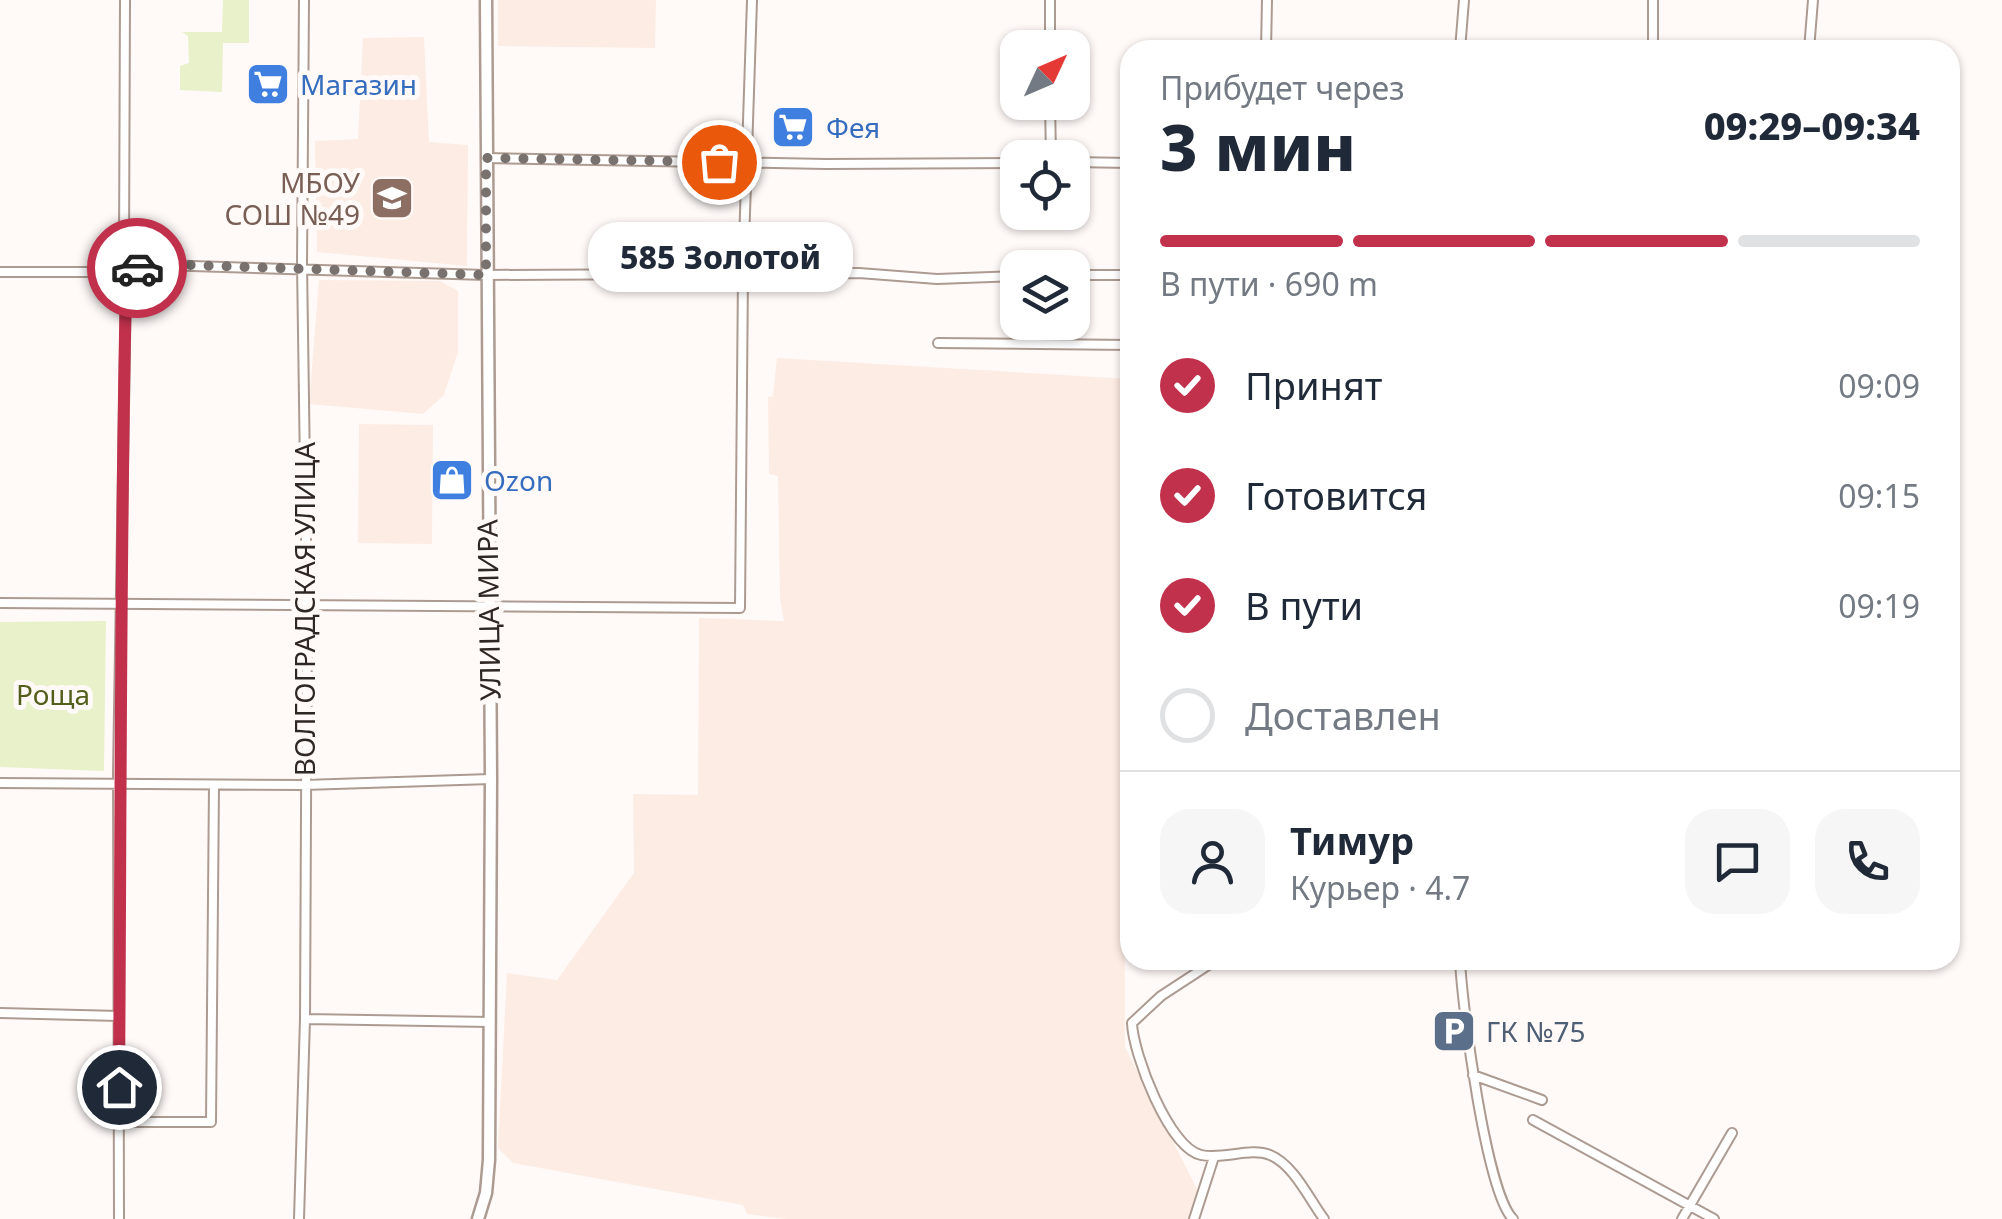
<!DOCTYPE html>
<html lang="ru">
<meta charset="utf-8">
<style>
body{margin:0;font-family:"Noto Sans",sans-serif;background:#f6f6f7;color:#1f2937;height:100vh;display:flex;flex-direction:column;font-size:38px;white-space:nowrap}
*{box-sizing:border-box;margin:0}
p{font-size:32px;color:#747a83}
.icon{flex:none;width:55px;height:55px;fill:none;stroke:currentColor;stroke-width:2;stroke-linecap:round;stroke-linejoin:round}
.map{position:relative;flex:1;overflow:hidden}
.details{position:absolute;left:1120px;top:40px;width:840px;height:930px;display:flex;flex-direction:column;background:#fff;border-radius:30px;box-shadow:0 2px 8px #0004}
.details>*{flex:none}
.needle{width:65px;rotate:46deg}
.fabs{position:absolute;left:1000px;top:30px;display:grid;gap:20px}
.fabs a{display:grid;place-items:center;width:90px;height:90px;border-radius:20px;background:#fff;box-shadow:0 2px 8px #0004;font-size:50px}
.pin{position:absolute;display:grid;place-items:center;width:85px;height:85px;color:#fff;margin:-42px;border:5px solid #fff;border-radius:50%;box-shadow:0 2px 10px #0007}
.courier{position:absolute;display:grid;place-items:center;width:100px;height:100px;margin:-50px;border:8px solid #c1314c;border-radius:50%;background:#fff;color:#222;box-shadow:0 2px 12px #0007}
.bubble{position:absolute;height:70px;border-radius:30px;background:#fff;box-shadow:0 2px 8px #0004;font-size:32px;font-weight:800;line-height:70px;text-align:center}
.head em{font-style:normal;font-weight:800}
.head div{display:flex;flex-direction:column-reverse}
.head{display:flex;align-items:center;justify-content:space-between;height:170px;padding:0 40px}
h1{font-size:65px;font-weight:800;line-height:75px}
.bar{display:grid;grid-template-columns:repeat(4,1fr);gap:15px 10px;align-content:center;height:120px;padding:0 40px}
.bar i{height:12px;border-radius:8px;background:#e0e1e3}
.bar .active{background:#c1314c}
.bar p{grid-column:span 4}
.line{display:flex;align-items:center;gap:25px;padding:0 40px;border-top:2px solid #e0e1e3}
.line div{flex:1}
.round{display:grid;place-items:center;flex:none;width:105px;height:105px;border-radius:30px;background:#f6f6f7}
ol{padding:0 40px;list-style:none}
li{display:flex;align-items:center;gap:30px;height:110px}
li p{margin-inline-start:auto}
li .icon{padding:10px;border-radius:50%;background:#c1314c;color:#fff;stroke-width:4}
li:last-child{color:#747a83}
li i{width:55px;height:55px;border:5px solid #e0e1e3;border-radius:50%}
.map>svg:first-child{display:block}
</style>
<div class="map">
<svg width="2002" height="1219" viewBox="0 0 2002 1219">
<rect width="100%" height="100%" fill="#fffaf8"/>
<path fill="#fdece3" d="M 498,0 L 656,0 L 655,48 L 498,46 Z
M 424,37 L 429,142 L 468,145 L 467,266 L 317,252 L 315,141 L 358,139 L 363,38 Z
M 319,280 L 440,281 L 458,291 L 458,352 L 444,395 L 423,414 L 309,404 Z
M 777,358 L 1130,379 L 1123,542 L 1125,1047 L 1199,1193 L 1189,1219 L 786,1219 L 747,1214 L 743,1205 L 513,1163 L 498,1148 L 507,973 L 557,980 L 634,873 L 633,794 L 698,795 L 699,618 L 784,621 L 780,599 L 778,476 L 769,474 L 768,397 L 773,396 Z
M 359,424 L 433,425 L 432,544 L 358,543 Z"/>
<path fill="#e8f1c9" d="M 223,0 L 249,0 L 249,43 L 223,43 L 222,92 L 180,90 L 180,66 L 189,63 L 188,36 L 182,32 L 222,32 Z
M 106,621 L 104,771 L 0,767 L 0,622 Z"/>
<g fill="none" stroke-linecap="round" stroke-linejoin="round">
<g stroke="#ad9b91" stroke-width="12">
<path id="minor" d="M 1050,0 L 1050,48
M 1266,50 L 1267,0
M 1460,50 L 1464,0
M 1653,50 L 1653,0
M 1809,50 L 1813,0
M 1050,102 L 1051,158
M 486,158 L 826,164 L 1018,163
M 1072,162 L 1130,163
M 0,272 L 112,272 L 120,262 L 129,268 L 159,265 L 486,275 L 859,273 L 937,279 L 1018,276
M 1072,275 L 1130,275
M 938,343 L 1130,345
M 0,603 L 740,608 L 743,274 L 752,0
M 1128,627 L 1130,623
M 0,783 L 304,785 L 491,779
M 1216,960 L 1161,996 L 1132,1023 C 1133,1054 1169,1148 1201,1155 C 1223,1160 1250,1147 1270,1155 C 1294,1165 1309,1199 1324,1219
M 1460,960 C 1462,1005 1486,1193 1513,1219
M 0,1013 L 119,1016
M 305,1019 L 490,1022
M 1473,1075 L 1542,1100
M 1533,1120 L 1714,1219
M 119,1122 L 211,1122 L 214,785
M 119,1219 L 118,772 L 126,286 L 129,268 L 124,251 L 125,0
M 299,1219 L 305,1019 L 307,605 L 302,264 L 304,0
M 1194,1219 L 1214,1157
M 1682,1219 L 1732,1133"/>
</g>
<g stroke="#ad9b91" stroke-width="15">
<path id="major" d="M 478,1219 L 486,1193 L 489,1160 L 491,779 L 486,0"/>
</g>
<use href="#minor" stroke="#fff" stroke-width="8"/>
<use href="#major" stroke="#fff" stroke-width="10"/>
</g>
<g fill="none" stroke-linecap="round" stroke-linejoin="round">
<path stroke="#78716e" stroke-width="10" stroke-dasharray="0 18" d="M 137,268 L 159,264 L 486,275 L 486,158 L 719,162"/>
<path stroke="#c1314c" stroke-width="12" d="M 119,1087 C 121,820 120,553 126,286 L 129,268 L 137,268"/>
</g>
<defs>
<g id="supermarket-square" transform="scale(2.25)"><rect x="-9" y="-9" width="18" height="18" rx="4" fill="#3f7fe0" stroke="#fffaf8"/><path d="M-6-5.5h2.5l.6 2H6L4.5 2H-2.5L-4.4-4H-6ZM-1.5 3.2a1.3 1.3 0 1 0 .1 0ZM3 3.2a1.3 1.3 0 1 0 .1 0Z" fill="#fff"/></g>
<g id="school-square" transform="scale(2.25)"><rect x="-9" y="-9" width="18" height="18" rx="4" fill="#8d6e63" stroke="#fffaf8"/><path d="M0-5L7-2L0 1L-7-2ZM-4 1L0 2.5L4 1V4Q0 6-4 4Z" fill="#fff"/></g>
<g id="shop-square" transform="scale(2.25)"><rect x="-9" y="-9" width="18" height="18" rx="4" fill="#3f7fe0" stroke="#fffaf8"/><path d="M-5-2.5h2.3a2.7 3.5 0 0 1 5.4 0H5L5.5 6h-11ZM-1.5-2.5h3a1.5 2.3 0 0 0-3 0Z" fill="#fff"/></g>
<g id="parking-square" transform="scale(2.25)"><rect x="-9" y="-9" width="18" height="18" rx="4" fill="#5c6f8a" stroke="#fffaf8"/><path d="M-3.5-5.5H1a3.5 3.5 0 0 1 0 7H-1V5.5H-3.5ZM-1-3.4V-.6H.8a1.4 1.4 0 0 0 0-2.8Z" fill="#fff"/></g>
</defs>
<g fill-rule="evenodd">
<use href="#supermarket-square" x="268" y="84"/>
<use href="#supermarket-square" x="793" y="127"/>
<use href="#school-square" x="392" y="198"/>
<use href="#shop-square" x="452" y="480"/>
<use href="#parking-square" x="1454" y="1031"/>
</g>
<g text-anchor="middle" dominant-baseline="central" stroke-width="10" stroke-linejoin="round" paint-order="stroke">
<g font-size="28" fill="#366cbe" stroke="#fffaf8" text-anchor="start">
<text x="300" y="84">Магазин</text>
<text x="826" y="127">Фея</text>
<text x="484" y="480">Ozon</text>
</g>
<g font-size="28" fill="#785e54" stroke="#fffaf8" text-anchor="end">
<text x="360" y="182">МБОУ<tspan x="360" dy="32">СОШ №49</tspan></text>
</g>
<g font-size="28" fill="#2f2723" stroke="#fffaf8">
<text transform="translate(304 609) rotate(-90)">ВОЛГОГРАДСКАЯ УЛИЦА</text>
<text transform="translate(488 610) rotate(-91)">УЛИЦА МИРА</text>
</g>
<g font-size="28" fill="#545e1b" stroke="#fffaf8">
<text x="53" y="694">Роща</text>
</g>
<g font-size="28" fill="#4e5e75" stroke="#fffaf8" text-anchor="start">
<text x="1486" y="1031">ГК №75</text>
</g>
</g>
</svg>
<div class="fabs">
<a><svg class="needle" viewBox="-14 -14 28 28"><path d="M0-13l5 13h-10z" fill="#e53935"/><path d="M0 13l5-13h-10z" fill="#747a83"/></svg></a>
<a><svg class="icon" aria-label="locate" viewBox="0 0 24 24"><circle cx="12" cy="12" r="6"/><path d="M12 2v4M12 18v4M2 12h4M18 12h4"/></svg></a>
<a><svg class="icon" aria-label="layers" viewBox="0 0 24 24"><path d="M12 4l9 5-9 5-9-5zM3 14l9 5 9-5"/></svg></a>
</div>
<div class="pin" style="left:719px;top:162px;background:#ea580c"><svg class="icon" aria-label="bag" viewBox="0 0 24 24"><path d="M5 8h14l-1 12H6zM9 8a3 3 0 0 1 6 0"/></svg></div>
<div class="pin" style="left:119px;top:1087px;background:#1f2937"><svg class="icon" aria-label="home" viewBox="0 0 24 24"><path d="M3 11l9-7 9 7M6 9v11h12V9"/></svg></div>
<div class="courier" style="left:137px;top:268px"><svg class="icon" aria-label="car" viewBox="0 0 24 24"><path d="M5 17H2v-5l4-1 3-4h7l3 4 3 1v5h-3M9 17h6M6 11h13"/><circle cx="7" cy="17" r="2"/><circle cx="17" cy="17" r="2"/></svg></div>
<div class="bubble" style="left:588px;top:222px;width:265px">585 Золотой</div>
<section class="details">
<div class="head"><div><h1>3 мин</h1><p>Прибудет через</p></div><em>09:29–09:34</em></div>
<div class="bar"><i class="active"></i><i class="active"></i><i class="active"></i><i></i><p>В пути · 690 m</p></div>
<ol>
<li><svg class="icon" aria-label="check" viewBox="0 0 24 24"><path d="M5 12l5 5 9-10"/></svg>Принят<p>09:09</p></li>
<li><svg class="icon" aria-label="check" viewBox="0 0 24 24"><path d="M5 12l5 5 9-10"/></svg>Готовится<p>09:15</p></li>
<li><svg class="icon" aria-label="check" viewBox="0 0 24 24"><path d="M5 12l5 5 9-10"/></svg>В пути<p>09:19</p></li>
<li><i></i>Доставлен</li>
</ol>
<div class="line" style="height:180px"><a class="round"><svg class="icon" aria-label="person" viewBox="0 0 24 24"><circle cx="12" cy="8" r="4"/><path d="M4 21q1-7 8-7t8 7"/></svg></a><div><b>Тимур</b><p>Курьер · 4.7</p></div><a class="round"><svg class="icon" aria-label="chat" viewBox="0 0 24 24"><path d="M4 5h16v11H9l-5 4z"/></svg></a><a class="round"><svg class="icon" aria-label="phone" viewBox="0 0 24 24"><path d="M5 4h4l2 5-3 2q2 4 5 5l2-3 5 2v4C11 20 4 13 5 4z"/></svg></a></div>
</section>
</div>
